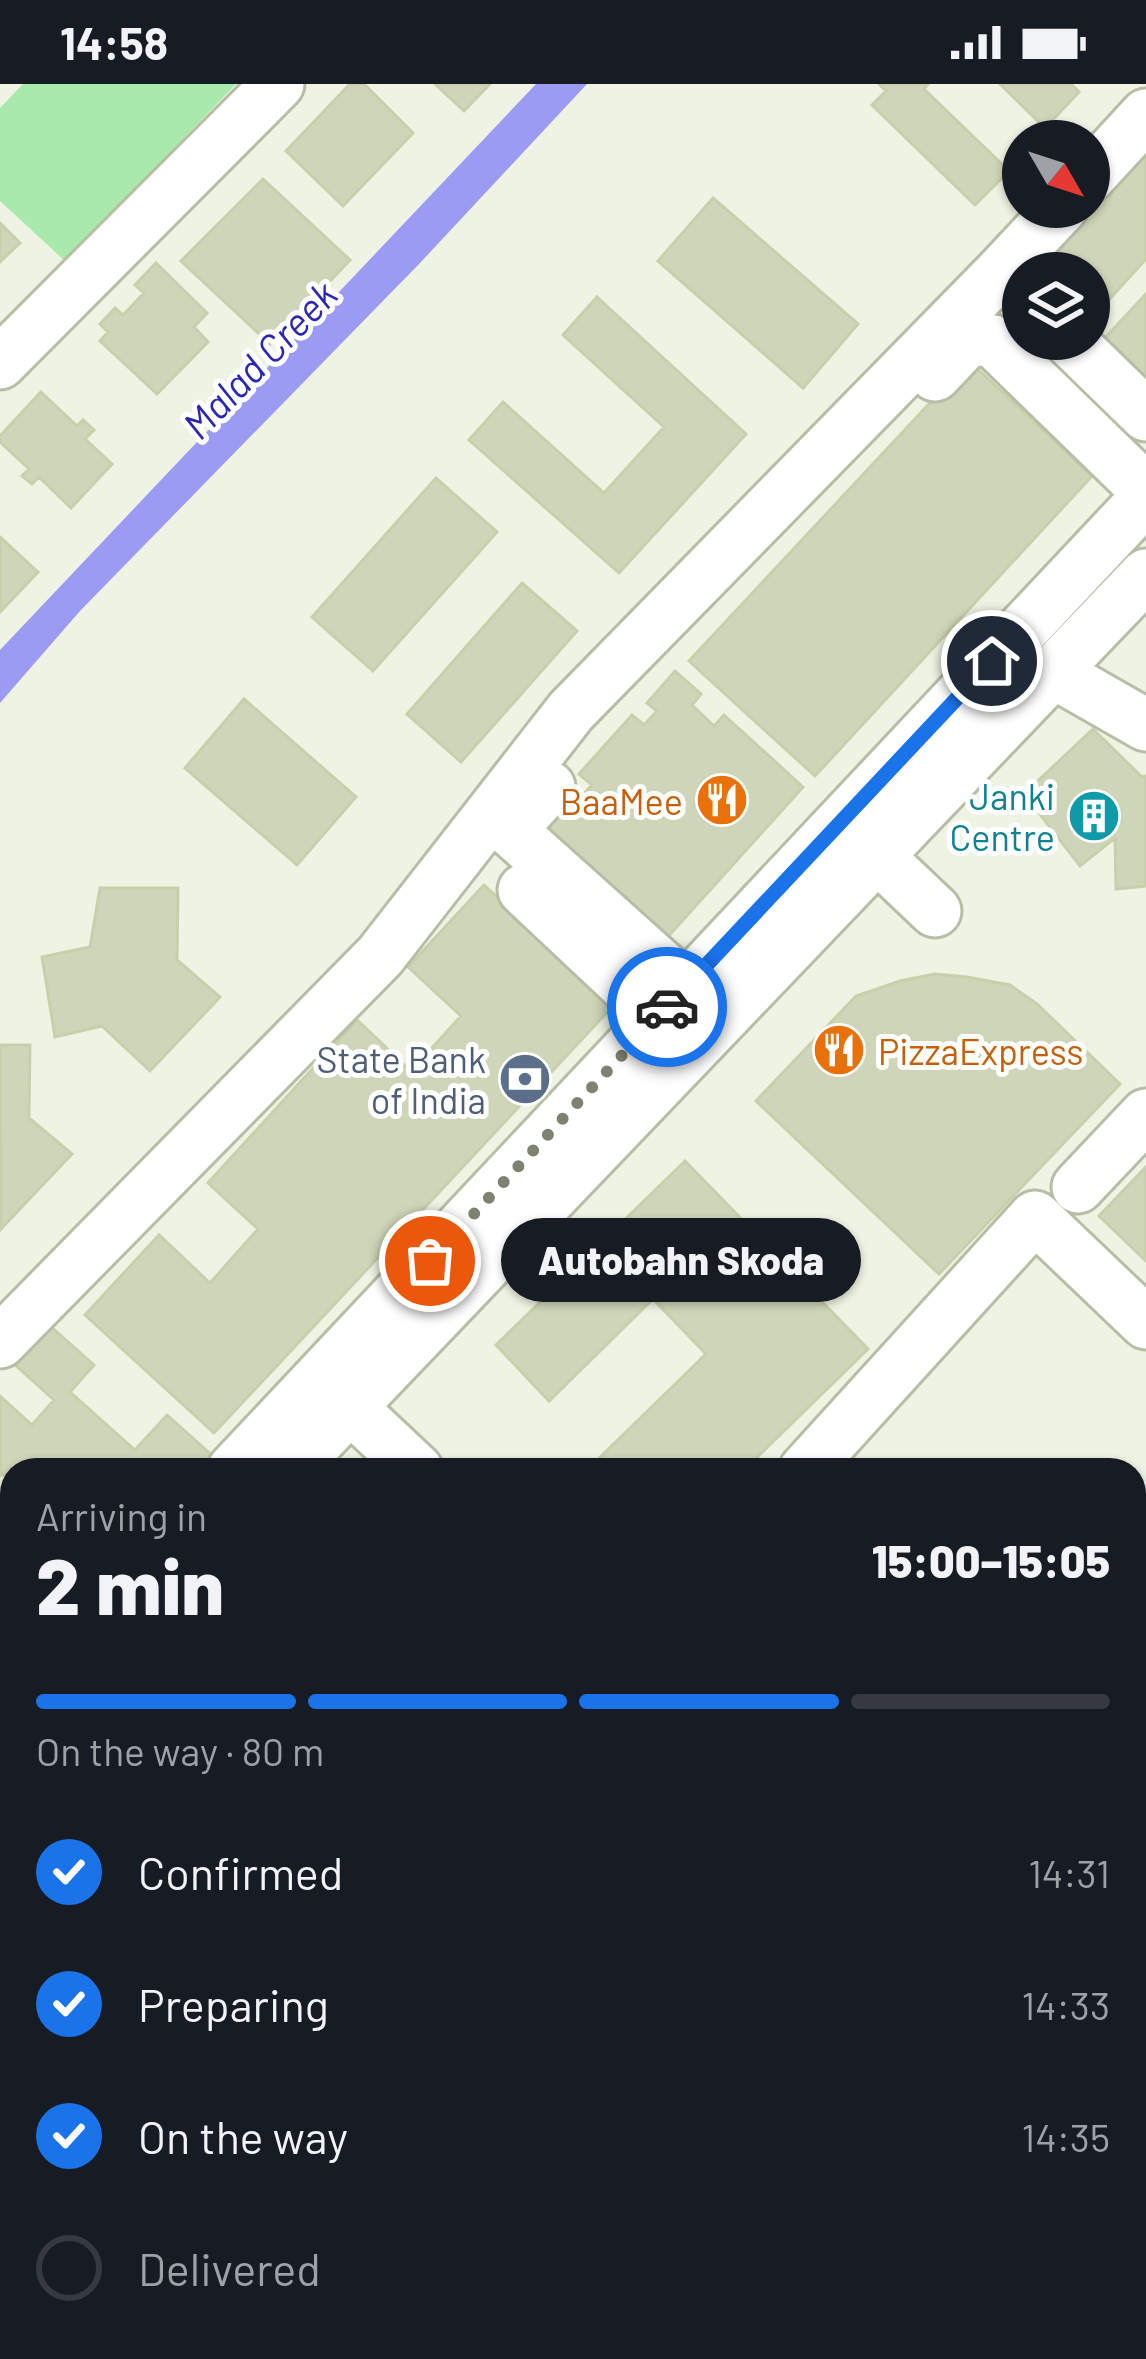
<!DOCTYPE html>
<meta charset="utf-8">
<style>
body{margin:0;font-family:Barlow,sans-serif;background:#242831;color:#f1f3f6;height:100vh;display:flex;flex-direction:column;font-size:45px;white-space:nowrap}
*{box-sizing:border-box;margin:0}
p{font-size:39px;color:#9ea1a6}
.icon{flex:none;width:66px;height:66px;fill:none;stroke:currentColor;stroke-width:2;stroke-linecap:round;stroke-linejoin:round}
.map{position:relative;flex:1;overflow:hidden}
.side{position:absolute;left:0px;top:1374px;width:1146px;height:903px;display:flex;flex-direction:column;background:#171b24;border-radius:36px 36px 0 0;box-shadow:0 3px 9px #0004}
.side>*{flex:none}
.needle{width:78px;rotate:129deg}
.tools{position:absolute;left:1002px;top:36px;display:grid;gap:24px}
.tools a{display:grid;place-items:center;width:108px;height:108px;border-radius:50%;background:#171b24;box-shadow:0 3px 9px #0004;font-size:60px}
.pin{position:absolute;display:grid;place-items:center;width:102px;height:102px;color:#fff;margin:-51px;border:6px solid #fff;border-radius:50%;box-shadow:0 3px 12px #0007}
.courier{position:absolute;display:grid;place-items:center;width:120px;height:120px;margin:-60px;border:9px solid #1a73e8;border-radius:50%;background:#fff;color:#222;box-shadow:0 3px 15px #0007}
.bubble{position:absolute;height:84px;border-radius:42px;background:#171b24;box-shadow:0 3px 9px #0004;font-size:39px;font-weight:800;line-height:84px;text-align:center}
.summary em{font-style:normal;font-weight:800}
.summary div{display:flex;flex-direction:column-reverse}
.summary{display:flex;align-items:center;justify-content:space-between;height:204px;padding:0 36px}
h1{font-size:78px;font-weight:800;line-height:90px}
.bar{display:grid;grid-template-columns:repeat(4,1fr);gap:18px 12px;align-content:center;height:144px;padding:0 36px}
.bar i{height:15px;border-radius:9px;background:#363941}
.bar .selected{background:#1a73e8}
.bar p{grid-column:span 4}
ol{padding:0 36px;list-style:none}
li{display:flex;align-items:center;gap:36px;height:132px}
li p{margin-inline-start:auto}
li .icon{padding:12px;border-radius:50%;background:#1a73e8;color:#fff;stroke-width:4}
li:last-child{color:#9ea1a6}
li i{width:66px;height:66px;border:6px solid #363941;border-radius:50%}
.status{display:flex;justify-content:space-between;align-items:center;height:84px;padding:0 60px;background:#171b24;direction:ltr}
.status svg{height:33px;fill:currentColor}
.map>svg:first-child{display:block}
</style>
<div class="status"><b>14:58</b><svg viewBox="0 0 49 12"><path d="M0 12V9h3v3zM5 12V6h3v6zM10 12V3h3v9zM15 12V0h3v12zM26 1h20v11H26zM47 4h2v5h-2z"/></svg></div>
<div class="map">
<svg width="1146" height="2275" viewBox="0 0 1146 2275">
<rect width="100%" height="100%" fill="#eef3e3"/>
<path fill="#a9eaac" d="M 23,0 L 236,0 L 65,177 L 0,117 L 0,24 Z
M 12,2041 L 12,2233 L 0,2246 L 0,2054 Z"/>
<path fill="#9c9bf4" d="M 536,0 L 587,0 L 420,179 L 80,527 L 0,619 L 0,566 Z"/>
<path fill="#cfd5b8" stroke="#c8d0ab" stroke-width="3" d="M 350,0 L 364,0 L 413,49 L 343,122 L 286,67 Z
M 435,0 L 490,0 L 464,27 Z
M 879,0 L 928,0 L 924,5 L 1009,87 L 975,121 L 872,21 L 886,7 Z
M 1000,0 L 1071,0 L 1079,8 L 1045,44 Z
M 1146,69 L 1146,175 L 1095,231 L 1089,225 L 1089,189 L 1050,189 L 1042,181 Z
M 263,95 L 350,176 L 270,260 L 181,177 Z
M 713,114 L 858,240 L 803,304 L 658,177 Z
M 0,139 L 20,159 L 0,178 Z
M 156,179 L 207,229 L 194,243 L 208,258 L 157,310 L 100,257 L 108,248 L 100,240 L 115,224 L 123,231 L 144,209 L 135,201 Z
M 1146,210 L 1146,297 L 1103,256 Z
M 597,213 L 746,350 L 619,489 L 469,356 L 503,318 L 604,409 L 664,343 L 563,251 Z
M 969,277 L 1092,392 L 815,692 L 689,577 Z
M 41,308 L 77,342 L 83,336 L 94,346 L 85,355 L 112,380 L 71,424 L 39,393 L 32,400 L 22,392 L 29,385 L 0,358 L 0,352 Z
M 436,394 L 497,448 L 373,587 L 312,533 Z
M 0,453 L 38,488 L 0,528 Z
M 522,499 L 577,547 L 461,678 L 407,630 Z
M 675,587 L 701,610 L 692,621 L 714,642 L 724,631 L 803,703 L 665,856 L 533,737 L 555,712 L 569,726 L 592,701 L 579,690 L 632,631 L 644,641 L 657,627 L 647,619 Z
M 244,615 L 356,713 L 297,781 L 185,684 Z
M 1093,645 L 1142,693 L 1146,692 L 1146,802 L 1116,805 L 1115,754 L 1080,782 L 1024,710 Z
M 484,801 L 614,921 L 214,1349 L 85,1231 L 159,1151 L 210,1199 L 258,1145 L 208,1099 L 357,936 L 411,987 L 461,932 L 408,883 Z
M 100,804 L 178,804 L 177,876 L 220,913 L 150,987 L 102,942 L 55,953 L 42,873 L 90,863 Z
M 935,890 L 967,893 L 1010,901 L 1037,920 L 1120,1000 L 939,1190 L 756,1017 L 856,912 L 900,897 Z
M 0,961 L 30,961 L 29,1034 L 72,1070 L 1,1145 Z
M 685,1077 L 868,1265 L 744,1386 L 587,1386 L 706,1270 L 653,1215 L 549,1317 L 496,1261 Z
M 1146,1083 L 1146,1177 L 1099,1132 Z
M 39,1232 L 94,1281 L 70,1308 L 135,1366 L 167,1331 L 214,1373 L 202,1386 L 12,1386 L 12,1399 L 2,1390 L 0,1392 L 0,1312 L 32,1341 L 54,1316 L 4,1271 Z
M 1146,1563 L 1146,1676 L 1134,1665 L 1134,1576 Z
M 1134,1800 L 1146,1811 L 1146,1820 L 1134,1834 Z
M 986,2265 L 1072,2265 L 1082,2275 L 977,2275 Z"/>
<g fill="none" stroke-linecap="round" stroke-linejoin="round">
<g stroke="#b8bea5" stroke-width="57">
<path id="minor" d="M 1089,93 L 1146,31
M 1068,255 L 1146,331
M 0,279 L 278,0
M 935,291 L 969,255 L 993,257 L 1146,406
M 1053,588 L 1146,641
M 549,703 L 510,746 L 685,903
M 877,772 L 935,827
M 524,806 L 658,932
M 1078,1103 L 1146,1031
M 0,1258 L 380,872 L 571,627 L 1000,189 L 1062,123
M 350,1323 L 417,1386
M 233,1386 L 1146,414
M 290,1386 L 1146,491
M 805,1386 L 1035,1133 L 1146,1239
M 0,1638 L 12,1625
M 0,1690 L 12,1677
M 1134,2067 L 1146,2079
M 1101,2265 L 1112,2275
M 942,2275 L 951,2265"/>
</g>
<use href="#minor" stroke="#fff" stroke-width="51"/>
</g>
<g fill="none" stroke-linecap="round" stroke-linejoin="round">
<path stroke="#7e8271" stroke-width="12" stroke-dasharray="0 21.6" d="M 430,1177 L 667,923"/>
<path stroke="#1a73e8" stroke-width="15" d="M 667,923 L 992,577"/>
</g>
<defs>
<g id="restaurant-disc" transform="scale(2.7)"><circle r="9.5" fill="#e8710a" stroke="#fff"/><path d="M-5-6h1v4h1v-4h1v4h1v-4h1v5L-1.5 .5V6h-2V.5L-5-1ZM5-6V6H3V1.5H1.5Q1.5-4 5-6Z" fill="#fff"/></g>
<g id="building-disc" transform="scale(2.7)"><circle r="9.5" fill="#0f9aa8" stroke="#fff"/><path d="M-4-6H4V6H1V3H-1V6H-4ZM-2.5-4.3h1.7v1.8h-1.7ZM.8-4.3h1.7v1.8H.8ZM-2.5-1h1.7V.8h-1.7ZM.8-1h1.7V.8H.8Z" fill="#fff"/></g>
<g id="bank-disc" transform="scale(2.7)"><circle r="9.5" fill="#5c6f8a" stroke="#fff"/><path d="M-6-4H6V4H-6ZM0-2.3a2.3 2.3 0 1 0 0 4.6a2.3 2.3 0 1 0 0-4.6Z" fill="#fff"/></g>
</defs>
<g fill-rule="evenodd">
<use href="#restaurant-disc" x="722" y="716"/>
<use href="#building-disc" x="1094" y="732"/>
<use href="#restaurant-disc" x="839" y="966"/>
<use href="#bank-disc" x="525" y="995"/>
</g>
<g text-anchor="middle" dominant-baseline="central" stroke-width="10" stroke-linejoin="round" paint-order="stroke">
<g font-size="36" fill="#0d838f" stroke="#fff" text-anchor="end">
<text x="1055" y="711">Janki<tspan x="1055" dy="41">Centre</tspan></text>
</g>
<g font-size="36" fill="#c56008" stroke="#fff" text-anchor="end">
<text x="683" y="716">BaaMee</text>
<text x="878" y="966" text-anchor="start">PizzaExpress</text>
</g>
<g font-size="36" fill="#4e5e75" stroke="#fff" text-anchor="end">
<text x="486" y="974">State Bank<tspan x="486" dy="41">of India</tspan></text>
</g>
<g font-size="39" font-style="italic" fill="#2a27b5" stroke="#fff">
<text transform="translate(259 275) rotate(-46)">Malad Creek</text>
</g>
</g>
</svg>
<div class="tools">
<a><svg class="needle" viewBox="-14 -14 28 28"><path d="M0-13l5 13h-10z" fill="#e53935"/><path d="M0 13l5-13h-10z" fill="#9ea1a6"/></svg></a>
<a><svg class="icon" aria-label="layers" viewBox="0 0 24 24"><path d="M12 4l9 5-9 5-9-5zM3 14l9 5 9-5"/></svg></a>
</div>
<div class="pin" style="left:430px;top:1177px;background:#ea580c"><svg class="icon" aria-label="bag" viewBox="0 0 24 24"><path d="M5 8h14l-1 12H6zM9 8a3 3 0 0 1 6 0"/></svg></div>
<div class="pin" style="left:992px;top:577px;background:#1f2937"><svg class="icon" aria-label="home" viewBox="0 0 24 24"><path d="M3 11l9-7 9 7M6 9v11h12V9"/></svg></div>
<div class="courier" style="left:667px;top:923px"><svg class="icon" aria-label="car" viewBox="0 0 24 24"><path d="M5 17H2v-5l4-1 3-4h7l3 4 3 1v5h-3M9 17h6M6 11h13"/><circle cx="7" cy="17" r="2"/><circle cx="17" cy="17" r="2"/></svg></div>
<div class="bubble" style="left:501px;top:1134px;width:360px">Autobahn Skoda</div>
<section class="side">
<div class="summary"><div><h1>2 min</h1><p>Arriving in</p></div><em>15:00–15:05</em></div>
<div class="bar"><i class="selected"></i><i class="selected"></i><i class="selected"></i><i></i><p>On the way · 80 m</p></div>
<ol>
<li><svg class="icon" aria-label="check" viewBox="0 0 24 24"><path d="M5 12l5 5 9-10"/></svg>Confirmed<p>14:31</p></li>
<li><svg class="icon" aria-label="check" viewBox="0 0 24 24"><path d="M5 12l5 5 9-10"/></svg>Preparing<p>14:33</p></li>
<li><svg class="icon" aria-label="check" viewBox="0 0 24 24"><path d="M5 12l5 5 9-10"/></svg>On the way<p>14:35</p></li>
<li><i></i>Delivered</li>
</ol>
</section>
</div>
